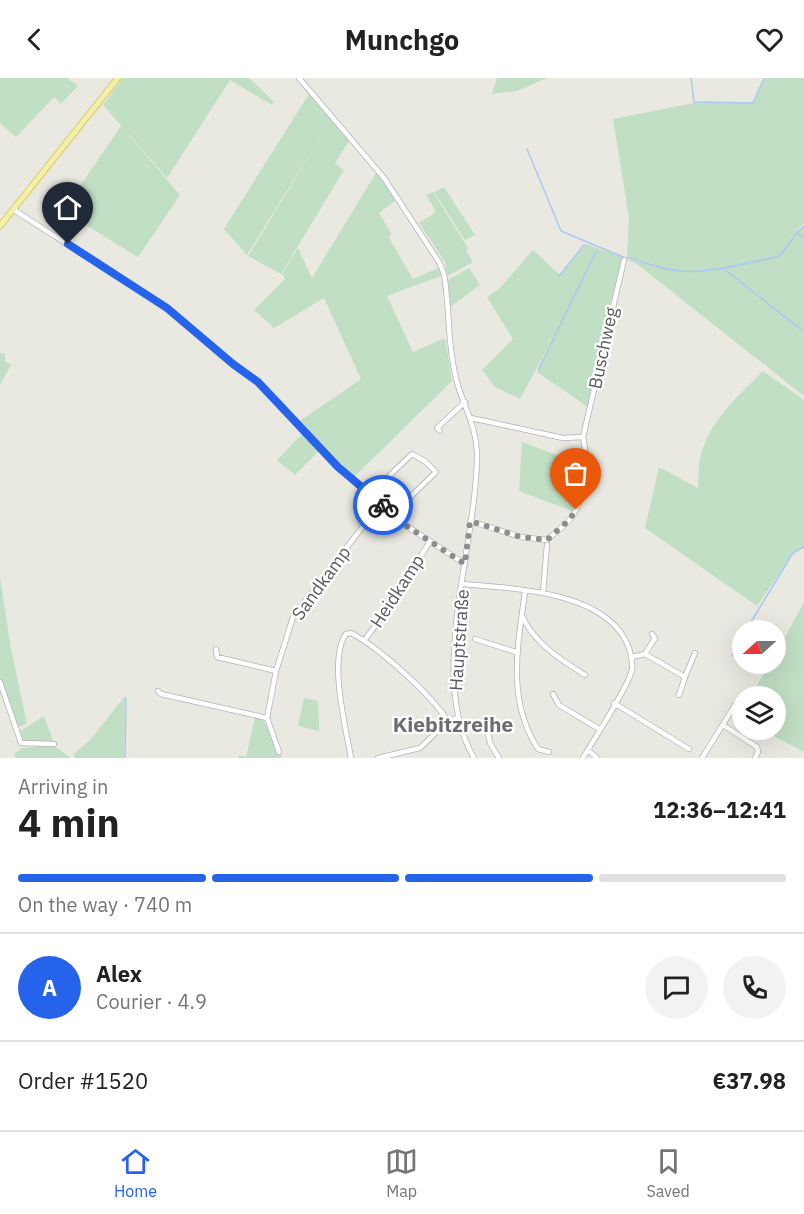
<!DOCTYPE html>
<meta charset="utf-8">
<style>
body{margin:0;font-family:"IBM Plex Sans",sans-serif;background:#f2f2f2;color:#222;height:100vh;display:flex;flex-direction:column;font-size:22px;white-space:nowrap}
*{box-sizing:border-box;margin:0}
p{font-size:20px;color:#767676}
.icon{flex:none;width:33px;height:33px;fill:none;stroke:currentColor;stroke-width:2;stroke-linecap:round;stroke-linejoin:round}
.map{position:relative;height:680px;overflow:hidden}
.side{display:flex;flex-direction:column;background:#fff;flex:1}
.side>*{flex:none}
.needle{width:39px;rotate:249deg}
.buttons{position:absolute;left:732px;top:542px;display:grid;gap:12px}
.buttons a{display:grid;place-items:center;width:54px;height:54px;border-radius:50%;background:#fff;box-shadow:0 6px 24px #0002;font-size:30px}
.pin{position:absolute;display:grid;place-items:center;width:51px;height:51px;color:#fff;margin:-62px -26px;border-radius:50% 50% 50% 0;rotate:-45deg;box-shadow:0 0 6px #0007}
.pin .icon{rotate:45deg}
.courier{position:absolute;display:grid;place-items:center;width:60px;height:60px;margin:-30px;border:4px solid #2563eb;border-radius:50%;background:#fff;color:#222;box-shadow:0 2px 8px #0007}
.headline em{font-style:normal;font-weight:800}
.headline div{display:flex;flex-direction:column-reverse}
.headline{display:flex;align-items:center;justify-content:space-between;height:102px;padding:0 18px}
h1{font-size:39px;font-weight:800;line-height:45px}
.bar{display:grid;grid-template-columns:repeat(4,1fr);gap:9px 6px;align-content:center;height:72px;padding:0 18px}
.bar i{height:8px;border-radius:4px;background:#e0e0e0}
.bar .current{background:#2563eb}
.bar p{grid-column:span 4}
.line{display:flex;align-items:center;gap:15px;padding:0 18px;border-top:2px solid #e0e0e0}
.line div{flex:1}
.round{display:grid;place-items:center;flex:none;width:63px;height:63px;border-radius:32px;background:#f2f2f2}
header{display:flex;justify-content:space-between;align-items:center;height:78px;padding:0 18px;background:#fff;font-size:27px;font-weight:800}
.tabs{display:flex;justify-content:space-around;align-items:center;height:84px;border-top:2px solid #e0e0e0;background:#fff;font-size:16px;color:#767676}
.tabs a{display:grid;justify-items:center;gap:3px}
.tabs .current{color:#2563eb}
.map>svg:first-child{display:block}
</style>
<header><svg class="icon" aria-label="back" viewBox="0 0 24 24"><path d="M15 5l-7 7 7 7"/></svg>Munchgo<svg class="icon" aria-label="heart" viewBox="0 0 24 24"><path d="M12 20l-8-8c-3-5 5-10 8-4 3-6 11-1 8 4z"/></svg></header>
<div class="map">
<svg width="804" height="680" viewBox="0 0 804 680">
<rect width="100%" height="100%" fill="#eae9e1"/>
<path fill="#c0dfc4" d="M 0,0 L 67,0 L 78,8 L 61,26 L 54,19 L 16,59 L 0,45 Z
M 123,0 L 249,0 L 274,24 L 272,27 L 230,2 L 167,100 L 103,27 Z
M 497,0 L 547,0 L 517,13 L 492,16 Z
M 765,0 L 804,0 L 804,146 L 793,155 L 804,148 L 804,318 L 637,186 L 627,182 L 627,180 L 658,188 L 627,178 L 629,139 L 613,41 L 694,25 L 753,25 Z
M 309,16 L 331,42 L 247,177 L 224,151 Z
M 331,42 L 349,63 L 335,85 L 344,92 L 281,196 L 248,178 Z
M 121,48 L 180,117 L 138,179 L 63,133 Z
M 376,95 L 396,122 L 379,135 L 391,155 L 389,160 L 413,201 L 438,190 L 441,198 L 387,218 L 413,274 L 445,260 L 452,303 L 354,399 L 300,343 L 361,301 L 324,220 L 274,250 L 254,232 L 285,201 L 282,196 L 298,170 L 312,200 Z
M 444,109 L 475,157 L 465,162 L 434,114 Z
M 433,114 L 468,170 L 466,172 L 473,184 L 447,198 L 445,184 L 419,145 L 436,134 L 426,117 Z
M 586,166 L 622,179 L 601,264 L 588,329 L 537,294 L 561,245 L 520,321 L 495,309 L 482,292 L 513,261 L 487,219 L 500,210 L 533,172 L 560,197 Z
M 469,190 L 480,207 L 450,229 L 448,202 Z
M 0,275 L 5,275 L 5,283 L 11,287 L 0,307 Z
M 763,293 L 804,322 L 804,469 L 793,475 L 757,528 L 645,450 L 659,389 L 698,410 C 699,399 698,386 701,376 C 711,342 739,317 763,293 Z
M 303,355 L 320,372 L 295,397 L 277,382 Z
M 522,364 L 568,381 L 567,394 L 581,398 L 572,433 L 519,413 Z
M 0,499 L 11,571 L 27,646 L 17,649 L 0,601 Z
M 804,524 L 804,674 L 770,656 L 772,651 L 776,651 L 780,633 L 776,629 L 776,618 L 761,618 L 754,612 L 770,585 L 776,585 L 776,576 Z
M 125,618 L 124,680 L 76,680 L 73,677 L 90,662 Z
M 304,620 L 318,623 L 319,653 L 298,648 Z
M 44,638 L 54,665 L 22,664 L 19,654 Z
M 255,640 L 263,641 L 282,680 L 238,680 L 239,677 L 246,679 Z
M 53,667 L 71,680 L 16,680 L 14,676 L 22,670 Z"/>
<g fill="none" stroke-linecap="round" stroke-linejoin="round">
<path stroke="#a8c9f3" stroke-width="1.5" d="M 691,0 L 694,24 L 753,25 L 764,0
M 527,71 L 561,153 L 623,179
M 798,155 L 804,160
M 627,179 C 642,183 658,190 673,192 C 706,198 744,185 777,179 C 788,172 792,157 804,148
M 723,190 L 804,254
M 559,198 L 584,167
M 538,292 L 596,174
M 746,552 L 793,475 L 804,469
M 732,578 L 742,559
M 125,680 L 126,620"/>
<g stroke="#b1b2b7" stroke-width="6">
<path id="minor" d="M 299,0 L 384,100 L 439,184 L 444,196 C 450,230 447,266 456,300 C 462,326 476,346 477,374 C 478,465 426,599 474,680
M 14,132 L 167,230 L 233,286 L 258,304 L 352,402 L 405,447 L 465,486
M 471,340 L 563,360 L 583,359
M 440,353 L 437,350 L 465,324
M 412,376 L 426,384 L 436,394 L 408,421 L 386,403 L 387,400 Z
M 470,443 L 521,459 L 547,462 C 554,455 564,449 571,440 C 586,420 588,382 583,359 L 624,182
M 463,506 C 513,511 608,512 629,570 C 631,577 633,584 632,592 C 628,610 594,661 583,680
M 525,513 C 518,568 506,621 538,671 L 549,674
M 543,514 L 547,467
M 522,538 C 535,566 560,581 585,597
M 475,561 L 516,574
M 364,563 L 399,515 L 430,463
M 216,571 L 217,579 L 276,593
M 645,576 L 655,560 L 652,556
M 632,579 L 645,576 L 685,599 L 679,617
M 685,599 L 695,575
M 0,604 L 21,665 L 54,666
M 158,613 L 161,616 L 267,640
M 553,616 L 559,627 L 599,651
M 614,625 L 689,671
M 723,647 L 757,669 L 758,674 L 755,680
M 488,655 L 490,665 L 499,680
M 588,672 L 597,680
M 279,674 L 267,640 L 276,593 L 293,539 L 381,425 L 395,413
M 351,680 C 346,650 328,581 346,556 L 351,555 C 380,570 430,616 448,643
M 378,680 L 420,670 L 448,643 L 458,640
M 702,680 L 735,627"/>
</g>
<g stroke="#deca66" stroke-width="7">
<path id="major" d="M 0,148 L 118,0"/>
</g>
<use href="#minor" stroke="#fff" stroke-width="4.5"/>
<use href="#major" stroke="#f3f0ac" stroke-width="5"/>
</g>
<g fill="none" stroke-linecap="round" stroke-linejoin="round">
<path stroke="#8c8d8c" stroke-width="6" stroke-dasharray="0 10.8" d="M 383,427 L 405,447 L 465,486 L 470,443 L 521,459 L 547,462 L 569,442 L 576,432"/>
<path stroke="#2563eb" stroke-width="8" d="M 68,166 L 167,230 L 233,286 L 258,304 L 338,389 L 383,427"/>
</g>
<g text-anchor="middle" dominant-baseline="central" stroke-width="4.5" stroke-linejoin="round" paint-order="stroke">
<g font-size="18" fill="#595b5f" stroke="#fff">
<text transform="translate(603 270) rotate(-78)">Buschweg</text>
<text transform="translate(321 505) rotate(-54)">Sandkamp</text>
<text transform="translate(397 513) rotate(-57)">Heidkamp</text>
<text transform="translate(459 562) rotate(-86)">Hauptstraße</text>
</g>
<g font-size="21" font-weight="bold" fill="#6a6d71" stroke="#fff">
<text x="453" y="646">Kiebitzreihe</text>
</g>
</g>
</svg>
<div class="buttons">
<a><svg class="needle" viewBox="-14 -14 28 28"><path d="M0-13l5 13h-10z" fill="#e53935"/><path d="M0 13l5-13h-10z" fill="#767676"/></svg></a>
<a><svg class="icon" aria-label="layers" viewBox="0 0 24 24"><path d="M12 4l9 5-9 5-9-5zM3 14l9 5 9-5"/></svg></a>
</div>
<div class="pin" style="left:576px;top:432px;background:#ea580c"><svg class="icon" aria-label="bag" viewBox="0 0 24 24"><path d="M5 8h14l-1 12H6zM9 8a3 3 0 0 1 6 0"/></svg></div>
<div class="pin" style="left:68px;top:166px;background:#1f2937"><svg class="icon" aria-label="home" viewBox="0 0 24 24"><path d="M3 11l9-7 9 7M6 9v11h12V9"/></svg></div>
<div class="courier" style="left:383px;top:427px"><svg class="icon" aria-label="bike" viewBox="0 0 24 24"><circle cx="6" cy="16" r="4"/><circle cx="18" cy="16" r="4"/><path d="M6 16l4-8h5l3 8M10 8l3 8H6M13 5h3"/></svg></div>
</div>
<section class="side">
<div class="headline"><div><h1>4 min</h1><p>Arriving in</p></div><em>12:36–12:41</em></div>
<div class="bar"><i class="current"></i><i class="current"></i><i class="current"></i><i></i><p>On the way · 740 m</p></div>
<div class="line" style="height:108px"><b class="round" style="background:#2563eb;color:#fff">A</b><div><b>Alex</b><p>Courier · 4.9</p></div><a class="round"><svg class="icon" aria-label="chat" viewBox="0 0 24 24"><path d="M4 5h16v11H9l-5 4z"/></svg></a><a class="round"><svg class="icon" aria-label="phone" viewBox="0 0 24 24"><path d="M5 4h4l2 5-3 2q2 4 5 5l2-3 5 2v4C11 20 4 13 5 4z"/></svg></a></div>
<div class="line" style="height:78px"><div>Order #1520</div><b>€37.98</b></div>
</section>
<nav class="tabs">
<a class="current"><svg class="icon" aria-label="home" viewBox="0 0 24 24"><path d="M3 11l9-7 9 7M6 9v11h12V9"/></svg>Home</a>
<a><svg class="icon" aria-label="map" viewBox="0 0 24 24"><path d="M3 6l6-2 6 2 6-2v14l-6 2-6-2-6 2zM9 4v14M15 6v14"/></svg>Map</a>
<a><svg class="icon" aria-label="saved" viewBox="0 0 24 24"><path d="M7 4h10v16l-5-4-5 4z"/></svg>Saved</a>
</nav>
